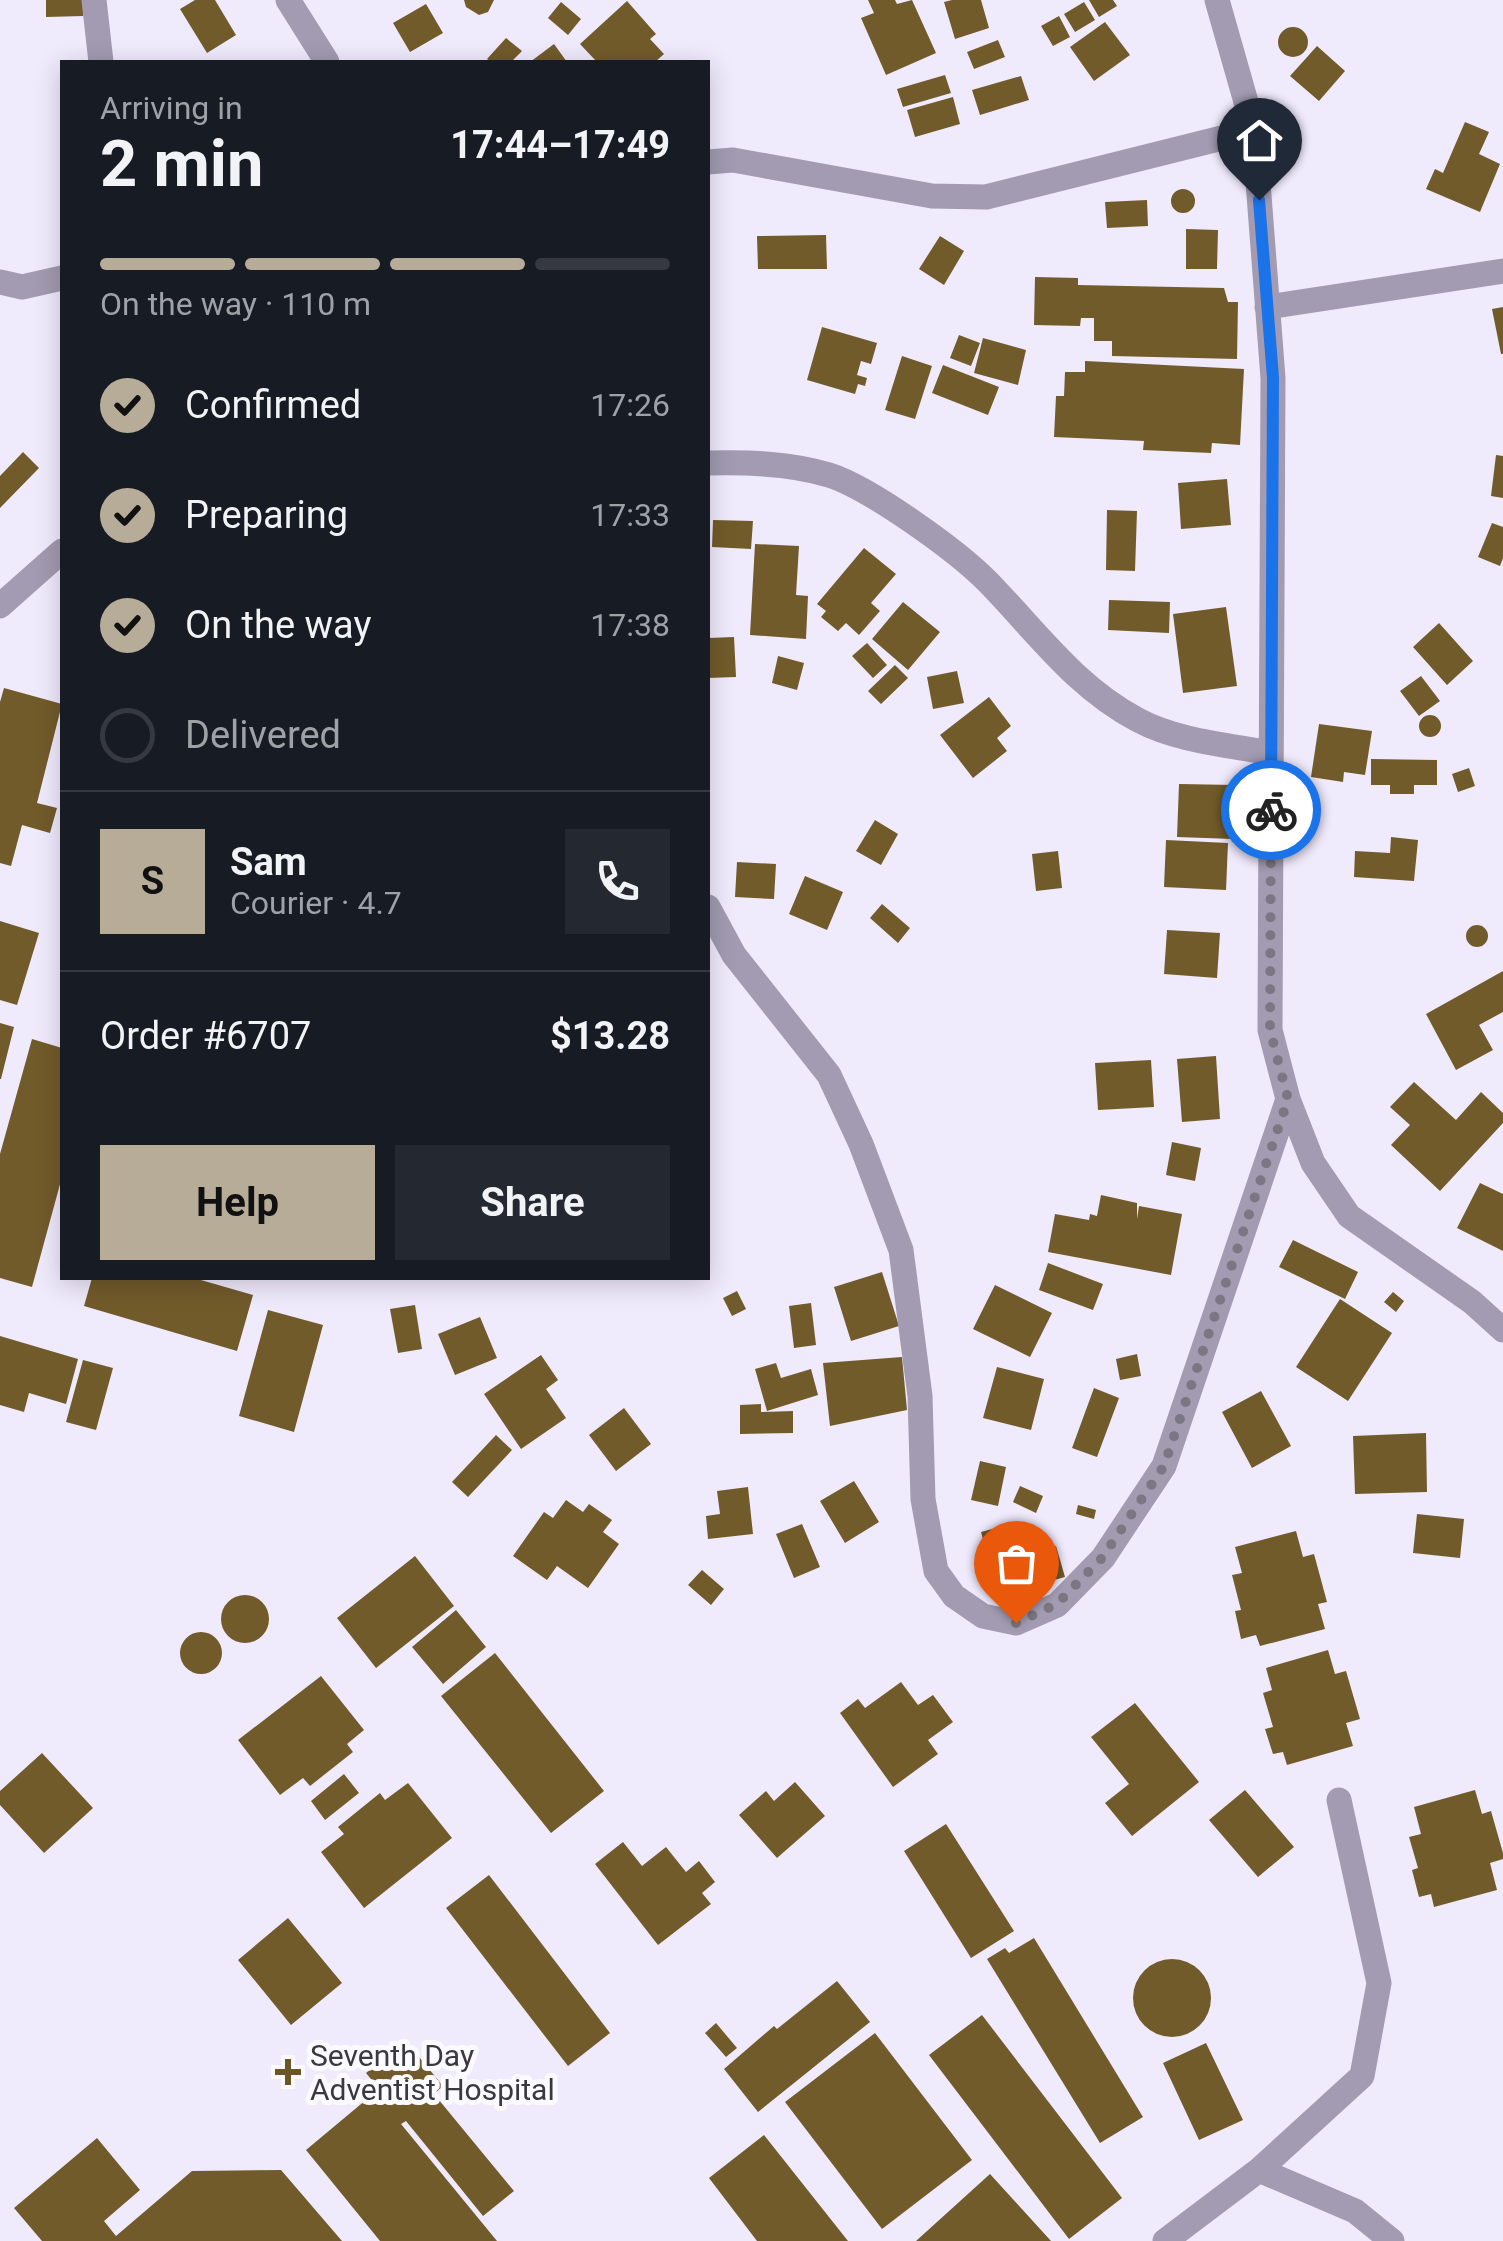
<!DOCTYPE html>
<meta charset="utf-8">
<style>
body{margin:0;font-family:Roboto,sans-serif;background:#242831;color:#f1f3f6;height:100vh;display:flex;flex-direction:column;font-size:38px;white-space:nowrap}
*{box-sizing:border-box;margin:0}
p{font-size:32px;color:#9ea1a6}
.icon{flex:none;width:55px;height:55px;fill:none;stroke:currentColor;stroke-width:2;stroke-linecap:round;stroke-linejoin:round}
.map{position:relative;flex:1;overflow:hidden}
.drawer{position:absolute;left:60px;top:60px;width:650px;height:1220px;display:flex;flex-direction:column;background:#171b24;border-radius:0px;box-shadow:0 5px 25px #0003}
.drawer>*{flex:none}
.pin{position:absolute;display:grid;place-items:center;width:85px;height:85px;color:#fff;margin:-102px -42px;border-radius:50% 50% 50% 0;rotate:-45deg;box-shadow:0 0 10px #0007}
.pin .icon{rotate:45deg}
.courier{position:absolute;display:grid;place-items:center;width:100px;height:100px;margin:-50px;border:8px solid #1a73e8;border-radius:50%;background:#fff;color:#222;box-shadow:0 2px 12px #0007}
.head em{font-style:normal;font-weight:700}
.head div{display:flex;flex-direction:column-reverse}
.head{display:flex;align-items:center;justify-content:space-between;height:170px;padding:0 40px}
h1{font-size:65px;font-weight:700;line-height:75px}
.bar{display:grid;grid-template-columns:repeat(4,1fr);gap:15px 10px;align-content:center;height:120px;padding:0 40px}
.bar i{height:12px;border-radius:8px;background:#363941}
.bar .on{background:#b6ac98}
.bar p{grid-column:span 4}
.line{display:flex;align-items:center;gap:25px;padding:0 40px;border-top:2px solid #363941}
.line div{flex:1}
.round{display:grid;place-items:center;flex:none;width:105px;height:105px;border-radius:0px;background:#242831}
ol{padding:0 40px;list-style:none}
li{display:flex;align-items:center;gap:30px;height:110px}
li p{margin-inline-start:auto}
li .icon{padding:10px;border-radius:50%;background:#b6ac98;color:#111;stroke-width:4}
li:last-child{color:#9ea1a6}
li i{width:55px;height:55px;border:5px solid #363941;border-radius:50%}
.action{display:flex;gap:20px;margin-top:auto;padding:20px 40px}
.action a{flex:1;height:115px;border-radius:0px;background:#b6ac98;color:#111;font-size:40px;font-weight:700;line-height:115px;text-align:center}
.action a+a{background:#242831;color:#f1f3f6}
.map>svg:first-child{display:block}
</style>
<div class="map">
<svg width="1503" height="2241" viewBox="0 0 1503 2241">
<rect width="100%" height="100%" fill="#f0eafd"/>
<path fill="#725b2b" d="M 46,0 L 83,0 L 83,16 L 46,17 Z
M 195,0 L 215,0 L 236,35 L 207,53 L 180,9 Z
M 464,0 L 494,0 L 488,12 L 479,15 L 466,7 Z
M 868,0 L 895,0 L 897,4 L 912,0 L 936,53 L 886,75 L 861,18 L 874,13 Z
M 952,0 L 981,0 L 989,28 L 955,39 L 944,2 Z
M 1089,0 L 1113,0 L 1117,6 L 1099,17 Z
M 627,1 L 656,34 L 650,39 L 664,54 L 655,62 L 597,62 L 580,44 Z
M 561,2 L 581,19 L 568,35 L 548,18 Z
M 1084,2 L 1095,20 L 1075,32 L 1064,14 Z
M 426,4 L 443,33 L 410,52 L 393,23 Z
M 1059,16 L 1070,37 L 1053,46 L 1041,26 Z
M 1105,22 L 1130,55 L 1094,81 L 1070,47 Z
M1278 42a15 15 0 1 1 30 0a15 15 0 1 1-30 0Z
M 506,38 L 522,51 L 511,62 L 491,62 L 487,59 Z
M 998,40 L 1005,57 L 974,69 L 967,52 Z
M 554,44 L 567,62 L 530,62 Z
M 1317,46 L 1345,71 L 1319,101 L 1290,76 Z
M 945,75 L 951,93 L 903,107 L 897,89 Z
M 1021,76 L 1029,100 L 980,115 L 972,90 Z
M 953,97 L 960,124 L 915,137 L 907,110 Z
M 1465,122 L 1489,132 L 1479,154 L 1500,164 L 1480,212 L 1426,189 L 1435,169 L 1443,173 Z
M1171 201a12 12 0 1 1 24 0a12 12 0 1 1-24 0Z
M 1147,200 L 1148,226 L 1107,228 L 1105,202 Z
M 1186,229 L 1218,230 L 1217,269 L 1186,269 Z
M 826,235 L 827,269 L 758,269 L 757,236 Z
M 940,236 L 964,251 L 944,285 L 919,269 Z
M 1035,277 L 1078,278 L 1078,285 L 1224,288 L 1228,302 L 1238,302 L 1237,359 L 1112,356 L 1112,341 L 1094,341 L 1094,318 L 1081,318 L 1080,326 L 1034,325 Z
M 1503,307 L 1503,354 L 1501,354 L 1492,309 Z
M 822,327 L 877,343 L 871,364 L 861,361 L 857,375 L 867,378 L 865,386 L 858,384 L 855,394 L 807,380 Z
M 959,335 L 980,343 L 971,366 L 950,358 Z
M 983,338 L 1026,350 L 1018,385 L 974,373 Z
M 902,356 L 932,366 L 915,419 L 885,410 Z
M 1085,361 L 1244,369 L 1240,445 L 1212,443 L 1211,453 L 1143,450 L 1144,441 L 1054,437 L 1056,396 L 1064,396 L 1065,372 L 1085,372 Z
M 943,365 L 999,387 L 988,415 L 932,393 Z
M 23,452 L 39,468 L 0,508 L 0,476 Z
M 1496,455 L 1503,456 L 1503,498 L 1491,496 Z
M 1227,479 L 1231,525 L 1181,529 L 1178,483 Z
M 1107,510 L 1137,511 L 1135,571 L 1106,570 Z
M 713,520 L 753,521 L 751,549 L 712,547 Z
M 1492,523 L 1503,527 L 1503,558 L 1500,566 L 1478,557 Z
M 755,544 L 799,546 L 796,595 L 808,596 L 806,639 L 750,635 Z
M 864,548 L 896,574 L 871,603 L 880,611 L 859,635 L 846,623 L 838,631 L 821,617 L 826,611 L 817,604 Z
M 1109,600 L 1170,602 L 1169,633 L 1108,630 Z
M 903,602 L 940,632 L 908,670 L 872,639 Z
M 1226,607 L 1237,686 L 1183,693 L 1173,614 Z
M 1439,623 L 1473,661 L 1447,685 L 1413,647 Z
M 734,637 L 736,677 L 708,678 L 708,638 Z
M 867,643 L 887,665 L 873,678 L 852,656 Z
M 778,656 L 804,663 L 797,690 L 772,683 Z
M 895,665 L 908,678 L 881,704 L 868,691 Z
M 957,671 L 964,703 L 933,709 L 927,677 Z
M 1421,676 L 1440,701 L 1419,716 L 1400,691 Z
M 4,688 L 62,704 L 37,803 L 57,808 L 50,833 L 22,825 L 11,866 L 0,863 L 0,702 Z
M 989,697 L 1011,726 L 997,738 L 1007,751 L 973,778 L 940,735 Z
M1419 726a11 11 0 1 1 22 0a11 11 0 1 1-22 0Z
M 1319,724 L 1372,731 L 1365,775 L 1344,772 L 1343,782 L 1311,777 Z
M 1371,759 L 1437,760 L 1437,785 L 1414,785 L 1414,794 L 1390,794 L 1390,785 L 1371,785 Z
M 1469,768 L 1475,786 L 1458,792 L 1452,774 Z
M 1179,784 L 1235,785 L 1233,839 L 1177,837 Z
M 875,820 L 898,834 L 881,865 L 856,851 Z
M 1391,837 L 1418,840 L 1414,881 L 1354,877 L 1355,851 L 1390,853 Z
M 1166,840 L 1228,843 L 1226,890 L 1164,887 Z
M 1058,851 L 1062,888 L 1036,891 L 1032,854 Z
M 737,862 L 776,864 L 774,899 L 735,897 Z
M 805,876 L 843,892 L 827,930 L 789,914 Z
M 882,904 L 910,928 L 898,943 L 870,918 Z
M 0,921 L 39,933 L 17,1005 L 0,1000 Z
M1466 936a11 11 0 1 1 22 0a11 11 0 1 1-22 0Z
M 1167,930 L 1220,933 L 1217,978 L 1164,974 Z
M 1503,971 L 1503,1012 L 1479,1025 L 1493,1050 L 1456,1070 L 1426,1014 Z
M 0,1023 L 14,1027 L 1,1079 L 0,1079 Z
M 32,1039 L 62,1048 L 62,1177 L 32,1287 L 0,1278 L 0,1154 Z
M 1216,1056 L 1220,1119 L 1182,1122 L 1177,1059 Z
M 1151,1060 L 1154,1107 L 1098,1110 L 1095,1063 Z
M 1414,1082 L 1456,1120 L 1481,1092 L 1503,1113 L 1503,1123 L 1440,1191 L 1391,1145 L 1410,1125 L 1390,1107 Z
M 1172,1142 L 1201,1148 L 1195,1181 L 1166,1175 Z
M 1480,1183 L 1503,1194 L 1503,1251 L 1457,1228 Z
M 1101,1195 L 1137,1203 L 1137,1219 L 1139,1206 L 1182,1214 L 1171,1275 L 1048,1252 L 1055,1214 L 1089,1220 L 1090,1214 L 1097,1216 Z
M 1293,1240 L 1358,1272 L 1345,1299 L 1279,1267 Z
M 1048,1263 L 1103,1284 L 1093,1310 L 1039,1290 Z
M 882,1272 L 899,1326 L 851,1341 L 834,1287 Z
M 92,1278 L 194,1278 L 253,1295 L 237,1351 L 84,1306 Z
M 995,1285 L 1052,1313 L 1030,1357 L 973,1329 Z
M 737,1291 L 746,1309 L 732,1316 L 723,1298 Z
M 1393,1292 L 1404,1301 L 1396,1312 L 1384,1302 Z
M 1340,1299 L 1392,1333 L 1348,1401 L 1296,1367 Z
M 811,1303 L 816,1345 L 794,1348 L 789,1306 Z
M 415,1305 L 422,1349 L 398,1353 L 390,1309 Z
M 268,1310 L 323,1325 L 294,1432 L 239,1416 Z
M 480,1317 L 497,1358 L 455,1375 L 438,1334 Z
M 0,1336 L 78,1359 L 66,1404 L 29,1393 L 24,1412 L 0,1405 Z
M 1137,1354 L 1141,1376 L 1120,1380 L 1116,1359 Z
M 541,1355 L 558,1380 L 546,1389 L 566,1418 L 521,1449 L 484,1394 Z
M 902,1357 L 907,1410 L 830,1426 L 823,1363 Z
M 83,1360 L 113,1368 L 96,1430 L 66,1422 Z
M 776,1363 L 781,1378 L 811,1369 L 818,1395 L 767,1411 L 755,1369 Z
M 997,1367 L 1044,1379 L 1031,1430 L 983,1418 Z
M 1094,1388 L 1119,1398 L 1097,1457 L 1072,1448 Z
M 1261,1391 L 1291,1446 L 1252,1468 L 1222,1412 Z
M 761,1404 L 761,1412 L 793,1411 L 793,1433 L 740,1434 L 740,1405 Z
M 624,1408 L 651,1444 L 616,1471 L 589,1435 Z
M 1426,1433 L 1427,1492 L 1355,1494 L 1353,1436 Z
M 496,1435 L 512,1450 L 468,1497 L 452,1482 Z
M 980,1461 L 1006,1467 L 998,1506 L 971,1500 Z
M 854,1481 L 879,1522 L 845,1543 L 820,1501 Z
M 1020,1486 L 1043,1496 L 1036,1513 L 1013,1502 Z
M 748,1487 L 753,1534 L 708,1539 L 706,1516 L 720,1514 L 717,1491 Z
M 566,1500 L 583,1512 L 589,1504 L 612,1520 L 603,1532 L 619,1544 L 588,1588 L 557,1566 L 547,1580 L 513,1556 L 544,1512 L 553,1518 Z
M 1078,1505 L 1096,1510 L 1094,1519 L 1076,1514 Z
M 1417,1514 L 1464,1519 L 1460,1558 L 1413,1553 Z
M 802,1524 L 820,1567 L 794,1578 L 776,1534 Z
M 1011,1524 L 1014,1534 L 1036,1529 L 1042,1550 L 1056,1546 L 1065,1577 L 1011,1592 L 1006,1575 L 994,1579 L 981,1532 Z
M 1296,1531 L 1303,1557 L 1314,1554 L 1327,1602 L 1318,1604 L 1325,1629 L 1260,1646 L 1256,1635 L 1241,1639 L 1235,1611 L 1241,1610 L 1232,1575 L 1242,1573 L 1235,1547 Z
M 415,1556 L 454,1606 L 376,1668 L 337,1618 Z
M 702,1570 L 724,1589 L 711,1605 L 688,1585 Z
M221 1619a24 24 0 1 1 48 0a24 24 0 1 1-48 0Z
M 456,1610 L 486,1647 L 443,1684 L 412,1647 Z
M180 1653a21 21 0 1 1 42 0a21 21 0 1 1-42 0Z
M 1328,1650 L 1335,1674 L 1346,1671 L 1360,1719 L 1346,1723 L 1353,1746 L 1287,1765 L 1283,1752 L 1273,1754 L 1265,1729 L 1273,1727 L 1263,1693 L 1272,1690 L 1266,1668 Z
M 495,1653 L 604,1791 L 551,1833 L 441,1696 Z
M 321,1676 L 364,1730 L 347,1744 L 353,1752 L 310,1786 L 303,1778 L 280,1795 L 238,1740 Z
M 901,1682 L 918,1705 L 933,1695 L 953,1722 L 928,1740 L 938,1754 L 893,1787 L 840,1713 L 858,1699 L 865,1708 Z
M 1135,1703 L 1199,1782 L 1132,1836 L 1105,1803 L 1129,1784 L 1091,1737 Z
M 42,1753 L 93,1808 L 44,1853 L 0,1805 L 0,1791 Z
M 344,1774 L 359,1793 L 325,1820 L 311,1801 Z
M 795,1782 L 825,1816 L 777,1858 L 739,1815 L 766,1791 L 774,1801 Z
M 408,1783 L 452,1838 L 364,1908 L 321,1852 L 344,1834 L 338,1827 L 380,1793 L 385,1800 Z
M 1245,1790 L 1294,1847 L 1258,1877 L 1209,1820 Z
M 1475,1790 L 1482,1814 L 1491,1811 L 1503,1853 L 1503,1859 L 1490,1863 L 1497,1890 L 1434,1907 L 1431,1894 L 1419,1897 L 1412,1870 L 1418,1868 L 1409,1837 L 1421,1834 L 1414,1807 Z
M 946,1824 L 1014,1931 L 971,1958 L 904,1851 Z
M 623,1842 L 642,1866 L 666,1847 L 686,1872 L 699,1861 L 715,1882 L 702,1893 L 711,1904 L 658,1945 L 595,1864 Z
M 489,1875 L 610,2033 L 568,2066 L 446,1908 Z
M 288,1918 L 342,1983 L 291,2025 L 238,1960 Z
M 1034,1938 L 1143,2117 L 1100,2143 L 987,1959 L 1005,1948 L 1009,1953 Z
M1133 1998a39 39 0 1 1 78 0a39 39 0 1 1-78 0Z
M 837,1981 L 870,2022 L 758,2112 L 724,2069 L 774,2026 L 777,2029 Z
M 982,2015 L 1122,2198 L 1069,2239 L 929,2055 Z
M 716,2023 L 737,2048 L 726,2057 L 705,2033 Z
M 875,2033 L 972,2160 L 882,2229 L 785,2102 Z
M 406,2041 L 443,2086 L 434,2094 L 514,2191 L 483,2216 L 406,2121 L 401,2124 L 497,2241 L 380,2241 L 306,2150 L 379,2089 L 366,2073 Z
M 1206,2043 L 1243,2120 L 1199,2140 L 1163,2063 Z
M 764,2135 L 848,2241 L 757,2241 L 709,2178 Z
M 97,2138 L 140,2190 L 104,2221 L 116,2236 L 192,2171 L 281,2170 L 342,2241 L 42,2241 L 14,2208 Z
M 990,2174 L 1051,2241 L 916,2241 Z"/>
<g fill="none" stroke-linecap="round" stroke-linejoin="round">
<path stroke="#a29bb1" stroke-width="25" d="M 94,0 L 101,62
M 288,0 L 327,62
M 1217,0 L 1254,130 L 1273,378 L 1270,1030 L 1288,1099 L 1313,1163 L 1349,1216 L 1472,1302 L 1503,1330
M 708,162 L 733,160 L 932,196 L 986,197 L 1254,130
M 0,282 L 22,287 L 62,278
M 1267,307 L 1503,271
M 708,463 C 747,462 790,463 829,475 C 870,488 956,550 987,581 C 1036,631 1075,687 1138,720 C 1177,741 1228,745 1271,753
M 0,606 L 62,551
M 708,907 L 734,955 L 829,1075 L 861,1144 L 901,1250 L 920,1396 L 923,1499 L 936,1571 L 954,1596 L 983,1616 L 1016,1623 L 1057,1605 L 1103,1558 L 1164,1466 L 1288,1099
M 1259,2170 L 1355,2211 L 1392,2241
M 1165,2241 L 1259,2170 L 1362,2076 L 1379,1983 L 1339,1800"/>
</g>
<g fill="none" stroke-linecap="round" stroke-linejoin="round">
<path stroke="#7a7782" stroke-width="10" stroke-dasharray="0 18" d="M 1016,1623 L 1057,1604 L 1102,1558 L 1164,1466 L 1288,1099 L 1270,1030 L 1271,810"/>
<path stroke="#1a73e8" stroke-width="12" d="M 1259,200 L 1273,378 L 1271,810"/>
</g>
<path fill="#6d5626" stroke="#fbfafe" stroke-width="4" d="M283 2057h10v10h10v10h-10v10h-10v-10h-10v-10h10z"/>
<g text-anchor="middle" dominant-baseline="central" stroke-width="10" stroke-linejoin="round" paint-order="stroke">
<g font-size="30" fill="#3b3940" stroke="#fbfafe" text-anchor="start">
<text x="310" y="2055">Seventh Day<tspan x="310" dy="34">Adventist Hospital</tspan></text>
</g>
</g>
</svg>
<div class="pin" style="left:1016px;top:1623px;background:#ea580c"><svg class="icon" aria-label="bag" viewBox="0 0 24 24"><path d="M5 8h14l-1 12H6zM9 8a3 3 0 0 1 6 0"/></svg></div>
<div class="pin" style="left:1259px;top:200px;background:#1f2937"><svg class="icon" aria-label="home" viewBox="0 0 24 24"><path d="M3 11l9-7 9 7M6 9v11h12V9"/></svg></div>
<div class="courier" style="left:1271px;top:810px"><svg class="icon" aria-label="bike" viewBox="0 0 24 24"><circle cx="6" cy="16" r="4"/><circle cx="18" cy="16" r="4"/><path d="M6 16l4-8h5l3 8M10 8l3 8H6M13 5h3"/></svg></div>
<section class="drawer">
<div class="head"><div><h1>2 min</h1><p>Arriving in</p></div><em>17:44–17:49</em></div>
<div class="bar"><i class="on"></i><i class="on"></i><i class="on"></i><i></i><p>On the way · 110 m</p></div>
<ol>
<li><svg class="icon" aria-label="check" viewBox="0 0 24 24"><path d="M5 12l5 5 9-10"/></svg>Confirmed<p>17:26</p></li>
<li><svg class="icon" aria-label="check" viewBox="0 0 24 24"><path d="M5 12l5 5 9-10"/></svg>Preparing<p>17:33</p></li>
<li><svg class="icon" aria-label="check" viewBox="0 0 24 24"><path d="M5 12l5 5 9-10"/></svg>On the way<p>17:38</p></li>
<li><i></i>Delivered</li>
</ol>
<div class="line" style="height:180px"><b class="round" style="background:#b6ac98;color:#111">S</b><div><b>Sam</b><p>Courier · 4.7</p></div><a class="round"><svg class="icon" aria-label="phone" viewBox="0 0 24 24"><path d="M5 4h4l2 5-3 2q2 4 5 5l2-3 5 2v4C11 20 4 13 5 4z"/></svg></a></div>
<div class="line" style="height:130px"><div>Order #6707</div><b>$13.28</b></div>
<div class="action"><a>Help</a><a>Share</a></div>
</section>
</div>
